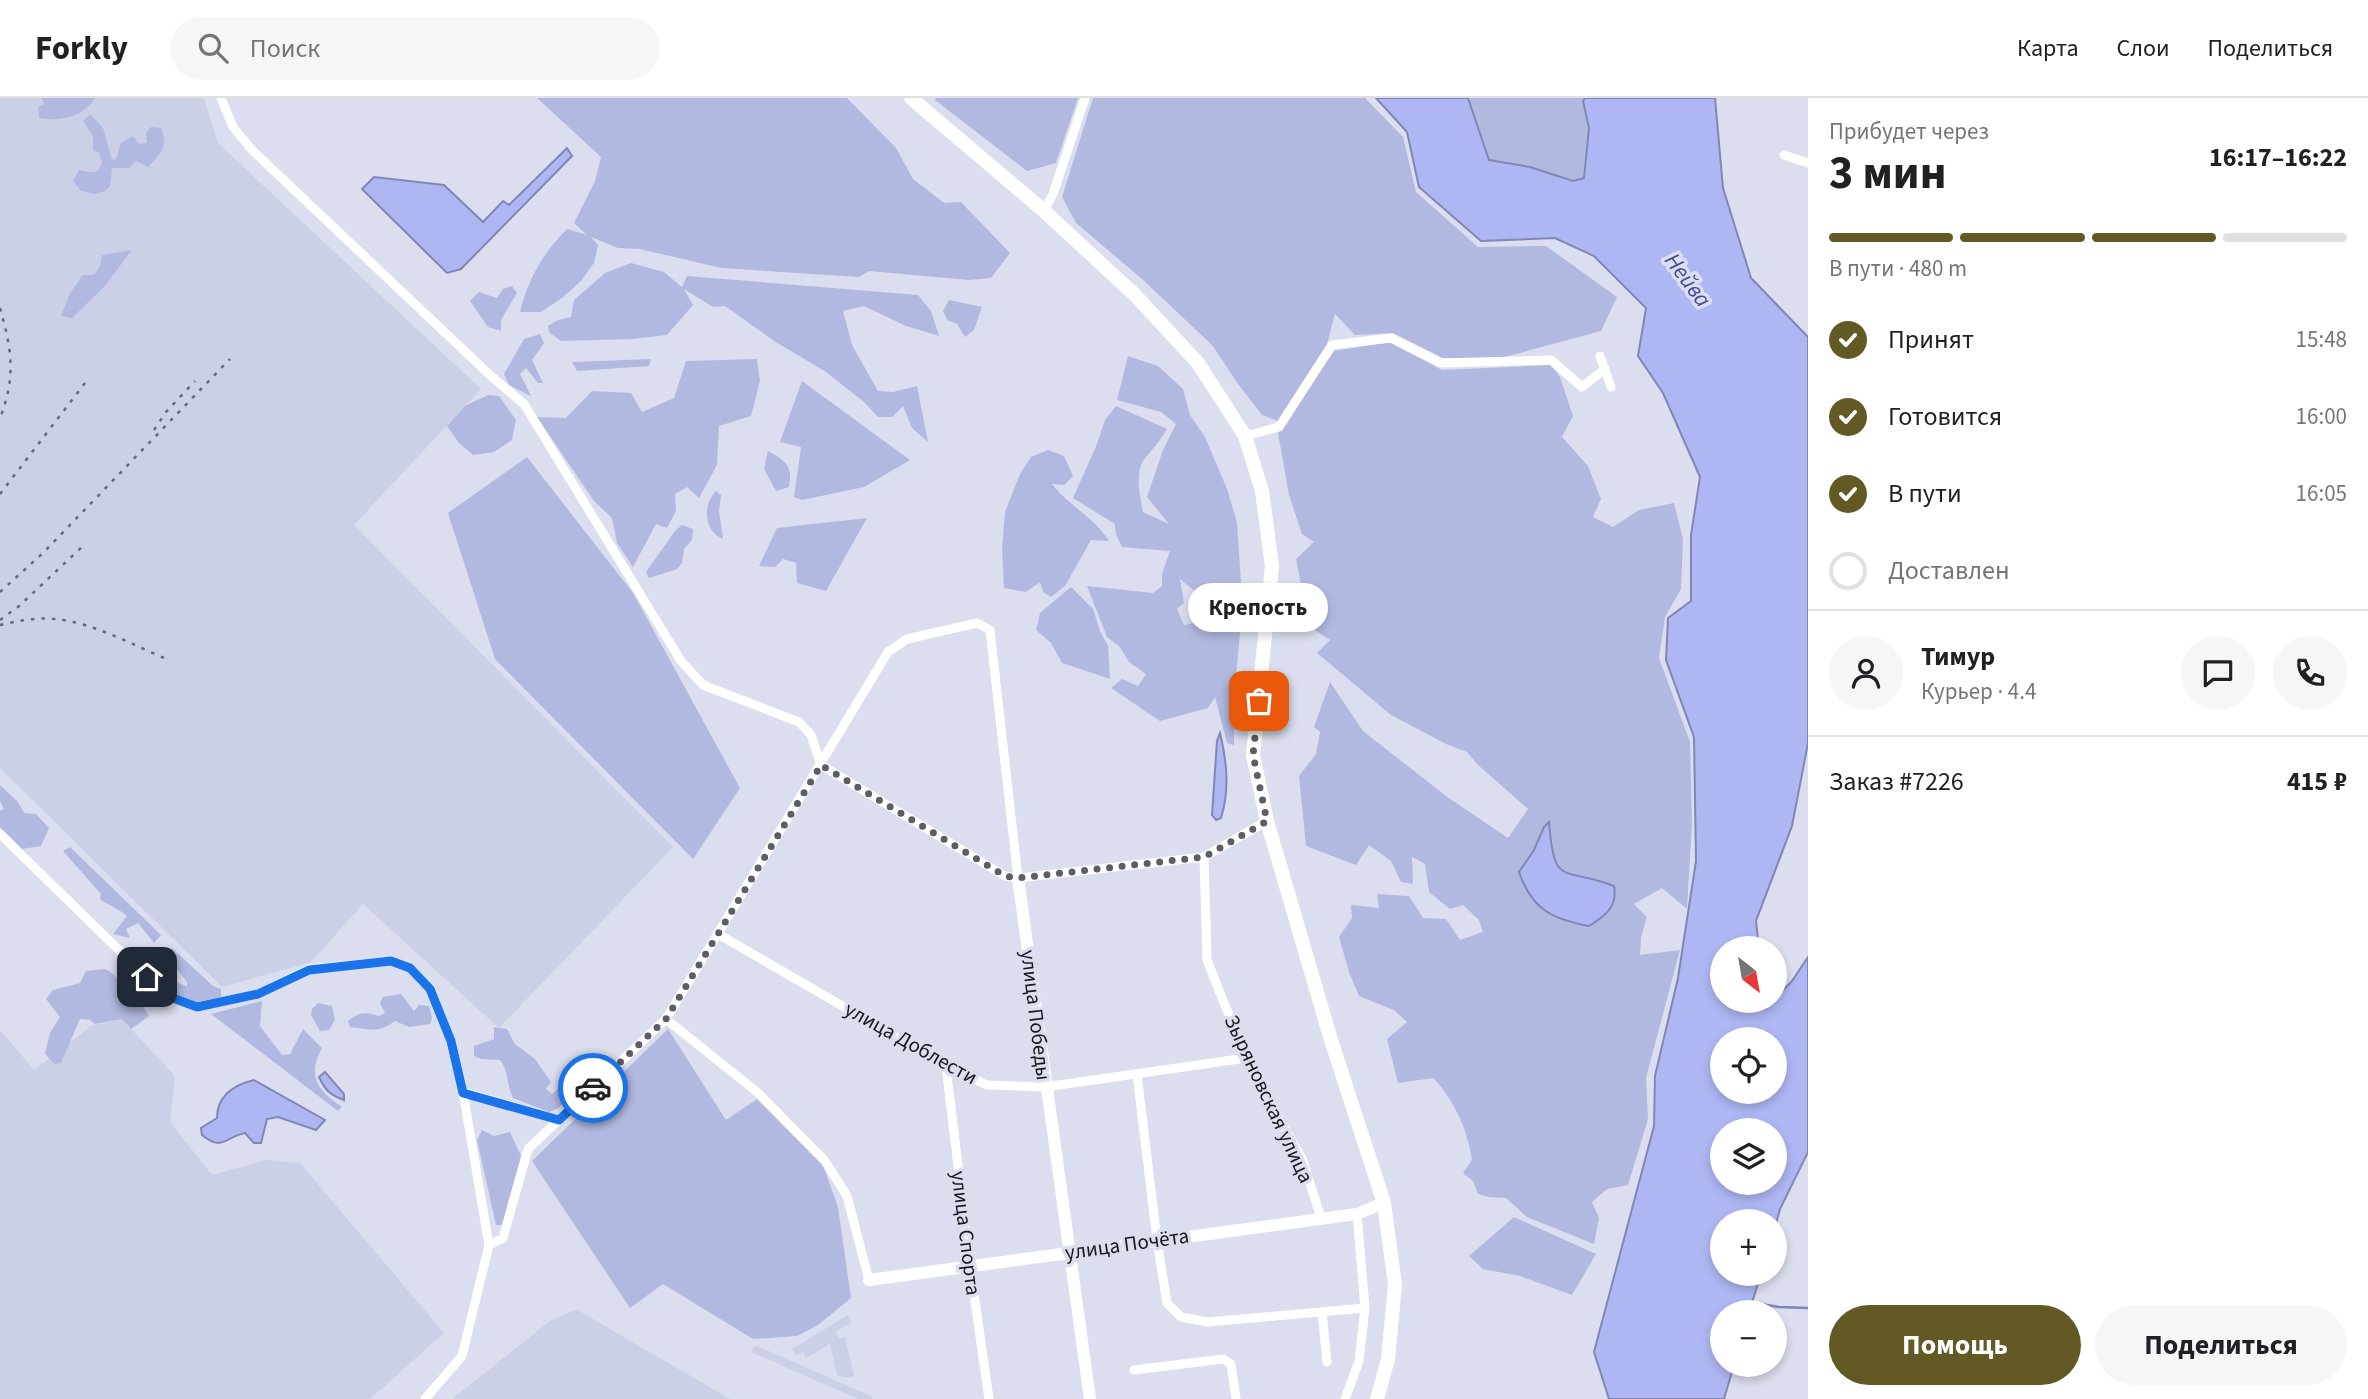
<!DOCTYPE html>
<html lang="ru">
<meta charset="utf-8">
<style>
body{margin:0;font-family:"Source Sans 3",sans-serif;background:#f6f6f6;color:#202124;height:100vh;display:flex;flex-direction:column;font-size:26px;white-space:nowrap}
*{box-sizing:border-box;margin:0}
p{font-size:23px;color:#757577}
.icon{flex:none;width:38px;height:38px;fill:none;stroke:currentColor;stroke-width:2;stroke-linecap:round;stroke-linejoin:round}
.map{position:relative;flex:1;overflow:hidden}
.panel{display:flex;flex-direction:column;background:#fff;width:560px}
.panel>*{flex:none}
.needle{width:46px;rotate:149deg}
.fabs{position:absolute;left:1710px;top:838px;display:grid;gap:14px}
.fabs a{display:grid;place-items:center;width:77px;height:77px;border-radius:50%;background:#fff;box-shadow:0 4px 10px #0003;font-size:35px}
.pin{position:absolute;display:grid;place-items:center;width:60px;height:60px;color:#fff;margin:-30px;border-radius:14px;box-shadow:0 4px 10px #0006}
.courier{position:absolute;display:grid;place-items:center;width:70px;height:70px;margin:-35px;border:5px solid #1a73e8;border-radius:50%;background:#fff;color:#222;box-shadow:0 2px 9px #0007}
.bubble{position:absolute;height:49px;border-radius:24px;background:#fff;box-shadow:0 4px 10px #0003;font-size:23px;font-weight:700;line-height:49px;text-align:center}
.headline em{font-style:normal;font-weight:700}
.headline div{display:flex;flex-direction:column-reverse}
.headline{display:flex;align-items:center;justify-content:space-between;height:119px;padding:0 21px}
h1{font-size:46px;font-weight:700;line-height:52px}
.bar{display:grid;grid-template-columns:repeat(4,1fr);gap:10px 7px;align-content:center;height:84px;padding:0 21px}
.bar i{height:9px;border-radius:5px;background:#e0e0e0}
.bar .active{background:#635925}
.bar p{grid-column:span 4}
.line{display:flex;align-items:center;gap:18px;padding:0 21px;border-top:2px solid #e0e0e0}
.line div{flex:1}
.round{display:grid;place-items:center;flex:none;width:74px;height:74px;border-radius:37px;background:#f6f6f6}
ol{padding:0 21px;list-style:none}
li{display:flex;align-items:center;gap:21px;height:77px}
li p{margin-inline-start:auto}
li .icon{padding:7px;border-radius:50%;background:#635925;color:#fff;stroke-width:4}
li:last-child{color:#757577}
li i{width:38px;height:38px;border:4px solid #e0e0e0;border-radius:50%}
.action{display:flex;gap:14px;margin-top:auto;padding:14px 21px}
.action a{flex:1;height:80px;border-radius:42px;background:#635925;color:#fff;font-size:28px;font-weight:700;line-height:80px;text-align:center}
.action a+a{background:#f6f6f6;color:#202124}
header{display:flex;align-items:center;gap:42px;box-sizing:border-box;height:98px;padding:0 35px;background:#fff;border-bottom:2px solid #e0e0e0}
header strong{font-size:33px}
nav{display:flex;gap:38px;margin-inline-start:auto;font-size:24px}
.search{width:490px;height:63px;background:#f6f6f6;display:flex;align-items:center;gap:18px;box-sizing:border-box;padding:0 24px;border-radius:38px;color:#757577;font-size:26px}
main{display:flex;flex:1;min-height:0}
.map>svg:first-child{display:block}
</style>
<header>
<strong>Forkly</strong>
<div class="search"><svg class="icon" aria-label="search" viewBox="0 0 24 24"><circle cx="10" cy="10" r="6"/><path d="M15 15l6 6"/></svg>Поиск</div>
<nav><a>Карта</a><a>Слои</a><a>Поделиться</a></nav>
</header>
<main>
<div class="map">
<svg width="1808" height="1301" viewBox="0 0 1808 1301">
<rect width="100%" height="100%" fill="#dbdeee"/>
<path fill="#ccd0e6" d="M 0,0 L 204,0 L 218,45 L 481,291 L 354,427 L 673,749 L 499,930 L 363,806 L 311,864 L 222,889 L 0,670 Z
M 122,921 L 175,978 L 170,1024 L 212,1077 L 266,1062 L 300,1065 L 444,1235 L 370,1301 L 0,1301 L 0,932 L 34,972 L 91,928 Z
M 576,1211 L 730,1301 L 452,1301 L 550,1223 Z
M 848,1217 L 852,1224 L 835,1234 L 839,1240 L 845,1239 L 854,1278 L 846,1280 L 837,1277 L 830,1246 L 806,1260 L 803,1254 L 796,1258 L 792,1251 Z
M 755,1247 L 873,1299 L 872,1301 L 858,1301 L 751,1254 Z"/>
<path fill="#b2b9e0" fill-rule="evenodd" d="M 42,0 L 95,0 C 84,19 59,24 39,20 L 38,9 L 44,6 Z
M 537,0 L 847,0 L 896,50 L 913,81 L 944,105 L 961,104 L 1010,155 L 991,180 L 969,182 L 869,173 L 859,179 L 721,170 L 640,151 L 618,150 L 591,139 L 598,147 L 594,165 L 581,183 L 562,200 L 541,214 L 520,214 C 528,181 543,155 567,131 L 587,137 L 574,125 L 595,83 L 601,59 Z
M 936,0 L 1078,0 L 1056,65 L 1027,73 L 935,2 Z
M 1093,0 L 1365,0 L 1403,39 L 1416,94 L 1478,149 L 1546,148 L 1617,199 L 1601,233 L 1501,260 L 1443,260 L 1393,235 L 1355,237 L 1335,216 L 1327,246 L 1278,323 L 1262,317 L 1238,286 L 1213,248 L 1142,181 L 1076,125 L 1062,99 Z
M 1468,0 L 1585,0 L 1583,3 L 1589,30 L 1584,81 L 1573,83 L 1530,69 L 1489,62 Z
M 90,16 L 103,30 L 112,62 L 116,61 L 121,45 L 133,38 L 139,46 L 147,45 L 146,35 L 151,29 L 161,30 C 169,48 160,57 148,69 L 136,63 L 129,70 L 112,70 L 110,88 L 105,93 L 95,96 L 81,93 L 73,83 L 79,72 L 90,74 L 98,73 L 102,65 L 99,55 L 93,51 L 93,38 L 83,23 Z
M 132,152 L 104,189 L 72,220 L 61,218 L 70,195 L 83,177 L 94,177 L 100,168 L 102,157 Z
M 631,165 L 664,174 L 682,189 L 687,178 L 918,197 L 931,213 L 939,238 L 906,228 L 864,208 L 843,213 L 852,247 L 878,293 L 893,294 L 917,288 L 928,344 L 912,330 L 903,308 L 892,319 L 878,319 L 864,304 L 826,274 L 774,243 L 725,208 L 713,209 L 684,191 L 693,207 L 667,237 L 632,241 L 561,243 L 549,234 L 548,228 L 558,222 L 571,219 L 574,202 L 605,175 Z
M 512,188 L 517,195 L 501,222 L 501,233 L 488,229 L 470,203 L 479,194 L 497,200 L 503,191 Z
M 949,202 L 982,209 L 974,232 L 965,239 L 957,226 L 947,222 L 943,213 Z
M 540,236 L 544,245 L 532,262 L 543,285 L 538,285 L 526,270 L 520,276 L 531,298 L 509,287 L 504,276 L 524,241 Z
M 1389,244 L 1442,272 L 1551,267 L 1560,279 L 1573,318 L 1562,339 L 1588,368 L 1601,401 L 1593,419 L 1613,429 L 1639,412 L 1674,405 L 1683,441 L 1681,491 L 1665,519 L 1659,560 L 1690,644 L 1692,726 L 1687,811 L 1662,790 L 1634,806 L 1647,819 L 1641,839 L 1640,857 L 1680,852 L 1646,980 L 1648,1021 L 1628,1087 L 1607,1091 L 1592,1104 L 1599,1120 L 1594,1146 L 1527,1119 L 1506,1100 L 1489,1099 L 1478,1096 L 1473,1083 L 1463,1075 L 1472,1062 C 1468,1033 1454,1001 1433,980 L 1398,985 L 1387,941 L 1407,924 L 1394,912 L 1359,898 L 1349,874 L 1339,839 L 1352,820 L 1351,807 L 1379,810 L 1377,796 L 1409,798 L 1423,820 L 1446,821 L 1460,842 L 1483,834 L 1479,822 L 1463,807 L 1450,811 L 1429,794 L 1425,766 L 1412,759 L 1413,786 L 1401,784 L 1391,763 L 1369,747 L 1356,767 L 1306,748 L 1299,678 L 1316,656 L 1320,634 L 1314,629 L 1330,584 L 1363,633 L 1446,698 L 1508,740 L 1528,711 L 1477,666 L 1467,654 L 1446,646 L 1391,617 L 1317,555 L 1330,542 L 1312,530 L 1305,507 L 1296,461 L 1314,444 L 1302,436 L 1289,397 L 1278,335 L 1334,253 ZM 1549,724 C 1550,733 1550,743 1552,752 C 1560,786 1585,777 1614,788 C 1618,809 1605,818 1589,828 C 1553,821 1531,809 1519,774 L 1534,752 L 1544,729 Z
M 1128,258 L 1158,268 L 1183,291 L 1190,317 L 1205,339 L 1227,391 L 1237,424 L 1241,484 L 1237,512 L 1240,535 L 1235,590 L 1234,647 L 1227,645 L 1215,599 L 1208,610 L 1160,623 L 1111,590 L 1122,581 L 1138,588 L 1146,576 L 1129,564 L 1119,548 L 1107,539 L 1087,488 L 1153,495 L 1162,488 L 1162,476 L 1170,453 L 1122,449 L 1116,436 L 1115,426 L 1073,400 L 1097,346 L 1105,322 L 1116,308 L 1167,331 C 1159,345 1151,352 1143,363 C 1135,376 1140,400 1143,414 L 1169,426 L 1147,399 L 1163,352 L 1176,326 L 1161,314 L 1117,302 ZM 1180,481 L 1216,511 L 1219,520 L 1184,527 L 1177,511 L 1184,505 Z
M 651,261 L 649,268 L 577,273 L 572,264 Z
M 757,261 L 760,283 L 751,318 L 719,328 L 717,367 L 699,400 L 687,389 L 675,396 L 676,413 L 667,430 L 656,426 L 633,469 L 617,445 L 612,420 L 594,403 L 537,319 L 566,320 L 592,293 L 631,295 L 642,314 L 674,300 L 686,263 Z
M 802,283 L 910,362 L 864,389 L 802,402 L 794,399 L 801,349 L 780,344 Z
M 488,297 L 499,298 L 516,322 L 512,342 L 494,354 L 473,357 L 459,345 L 447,328 L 465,308 Z
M 1048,352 L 1064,358 L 1073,378 L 1064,387 L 1052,386 C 1069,408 1094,419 1109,443 L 1091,442 L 1065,488 L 1051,499 L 1043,494 L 1040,484 L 1026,494 L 1004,490 L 1002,451 L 1005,414 L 1020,376 L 1031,359 Z
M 768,353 C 786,363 793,367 789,389 L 776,393 L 764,371 Z
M 527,359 L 633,495 L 740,690 L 693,761 L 495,561 L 448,415 Z
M 716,393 L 721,397 L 719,413 L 723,441 C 704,433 702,407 716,393 Z
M 867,420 L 826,493 L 797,485 L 796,465 L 783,461 L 775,469 L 759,468 L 777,430 Z
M 682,427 L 693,431 L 692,442 L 684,451 L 682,465 L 677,471 L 649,480 L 646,474 L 675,433 Z
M 1071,489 L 1093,511 L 1100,533 L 1108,548 L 1110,581 L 1062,565 L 1051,545 L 1036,532 L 1040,515 Z
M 0,687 L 18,704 L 24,715 L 36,716 L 49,730 L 41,748 L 22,751 L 0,729 L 0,713 L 4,711 L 0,703 Z
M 70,749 L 161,837 L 154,845 L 138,825 L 126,831 L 130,840 L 113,836 L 127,818 C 118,810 109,808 100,801 L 101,796 L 63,753 Z
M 166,849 L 173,851 L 213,888 L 221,891 L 221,901 C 209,903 193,906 181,901 C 166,894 147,873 134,860 L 139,857 L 158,861 L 178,885 L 187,888 L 187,884 L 169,861 Z
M 106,871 C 125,884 137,899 149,918 L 131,931 L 122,921 L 95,926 L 90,922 L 80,921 L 61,965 L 55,966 L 45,956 L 50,935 L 60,919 L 46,901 L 53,892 L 80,885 L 86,873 Z
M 401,896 L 414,913 L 419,907 L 429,908 L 432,920 L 430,926 L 409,929 L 395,923 C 377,936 369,931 350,929 L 348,923 C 360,913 366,914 379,918 L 385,915 L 380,905 L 383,899 Z
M 262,903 L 260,928 L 282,957 L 290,956 L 303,931 L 322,950 C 307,978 317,992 342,1009 L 338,1013 L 211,916 Z
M 318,905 L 332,908 L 335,922 L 329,932 L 320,933 L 311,917 L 312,911 Z
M 494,929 L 507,931 L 515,946 L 535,961 L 551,984 L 546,991 L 552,996 L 591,963 L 600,971 L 557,1011 L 549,1014 L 513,1000 C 506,986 509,973 500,962 L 481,961 L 474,958 L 474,948 L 494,941 Z
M 668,931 L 726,1022 L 757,1001 L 823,1067 L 838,1109 L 851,1200 L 818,1227 L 797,1238 L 753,1241 L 663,1186 L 630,1210 L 532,1063 Z
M 482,1032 L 494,1038 L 510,1034 L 521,1058 L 502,1127 L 496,1127 L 477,1042 Z
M 1514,1119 L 1596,1156 L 1572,1197 L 1520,1178 L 1483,1171 L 1469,1158 Z"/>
<path fill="#aeb7f4" stroke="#8187b4" stroke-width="2" fill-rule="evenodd" d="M 1376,0 L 1468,0 L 1489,62 L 1530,69 L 1573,83 L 1584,80 L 1589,30 L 1583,3 L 1585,0 L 1715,0 L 1723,90 L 1751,180 L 1808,239 L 1808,645 L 1792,728 L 1756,823 L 1759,850 L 1722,850 L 1722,903 L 1765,903 L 1766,910 L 1792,883 L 1808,859 L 1808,1054 L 1780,1111 L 1775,1129 L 1774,1124 L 1722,1124 L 1722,1176 L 1761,1176 L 1749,1214 L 1722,1214 L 1722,1267 L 1734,1267 L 1724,1301 L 1609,1301 L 1594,1254 L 1654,1028 L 1655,978 L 1678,880 L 1696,763 L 1694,639 L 1666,562 L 1668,520 L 1691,503 L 1691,437 L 1700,379 L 1663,295 L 1638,258 L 1646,210 L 1594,158 L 1555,140 L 1481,143 L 1419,89 L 1407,34 ZM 1722,942 L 1774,942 L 1774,994 L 1722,994 ZM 1722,1032 L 1774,1032 L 1774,1085 L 1722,1085 Z
M 567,50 L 572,58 L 461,171 L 447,175 L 362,91 L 374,79 L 444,87 L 483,124 L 503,103 L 509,107 Z
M 1220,635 C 1227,663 1230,692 1221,720 L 1216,722 L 1212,717 L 1217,643 Z
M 1549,724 C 1554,791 1563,768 1614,788 C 1618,809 1605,818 1589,828 C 1551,821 1532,811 1519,774 L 1534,752 L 1544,729 Z
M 325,974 L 344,996 L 344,1002 C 330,997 325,992 319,979 Z
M 254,982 L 325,1022 L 316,1032 L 278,1019 L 267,1021 L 261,1045 L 254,1045 L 245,1035 C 225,1039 223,1054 202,1037 L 201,1030 L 217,1020 C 217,997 234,987 254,982 Z"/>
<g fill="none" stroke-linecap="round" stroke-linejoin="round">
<path stroke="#8187b4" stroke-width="2.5" d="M 1749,1204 L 1779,1209 L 1808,1210"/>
<path stroke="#fff" stroke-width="9" d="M 221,0 L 233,29 L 252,52 L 492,279 L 524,306 L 681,563 L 703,587 L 799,624 L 811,637 L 821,667 L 1005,778 L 1018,780 L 1204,759 L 1267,723
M 1784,57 L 1808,65
M 1044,113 L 1053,96 L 1085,0
M 1600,258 L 1611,289
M 1245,338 L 1279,329 L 1332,247 L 1391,240 L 1441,265 L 1551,262 L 1582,289 L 1605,271
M 0,736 L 165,897 L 197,909 L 258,896 L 309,871 L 392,863 L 410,870 L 430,891 L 451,943 L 463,994 L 489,1147 L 462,1258 L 425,1301
M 1204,759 L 1207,862 L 1246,960 L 1303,1063 L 1321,1120
M 718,836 L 946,968 L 987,987 L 1045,989 L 1246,960
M 666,921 L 757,994 L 825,1063 L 847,1098 L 869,1182
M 946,968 L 970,1168 L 989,1301
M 1137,976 L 1157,1142 L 1167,1205 L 1181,1219 L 1208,1224 L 1365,1210
M 463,994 L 559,1022
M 489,1147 L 503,1140 L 528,1051 L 666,921 L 888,554 L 907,541 L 977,525 L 990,532 L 1018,780
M 1322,1214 L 1327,1264
M 1134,1272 L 1223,1261 L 1231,1266 L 1236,1301
M 1345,1301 L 1359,1263 L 1365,1210 L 1357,1116"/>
<path stroke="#fff" stroke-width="12" d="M 1018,780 L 1090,1301
M 869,1182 L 1357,1116 L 1384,1105"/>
<path stroke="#fff" stroke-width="14" d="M 911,0 L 1044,113 L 1135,197 L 1198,265 L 1245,338 L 1262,393 L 1272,468 L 1253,657 L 1267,723 L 1331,942 L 1384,1105 L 1395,1187 L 1388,1261 L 1377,1301"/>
<path stroke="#686a73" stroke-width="2.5" stroke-dasharray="3.5 7" stroke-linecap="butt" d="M 0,210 C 12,252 16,279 0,320
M 154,332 L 166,314 L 195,283
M 0,396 L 85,285
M 0,494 L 43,455 L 230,261
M 0,522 L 18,509 L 83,448
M 0,527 C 18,523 36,519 55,521 C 92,524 135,548 169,562"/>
</g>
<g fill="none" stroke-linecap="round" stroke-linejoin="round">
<path stroke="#5c5d66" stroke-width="7" stroke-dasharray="0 12.6" d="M 593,990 L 666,921 L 821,667 L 1005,778 L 1018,780 L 1204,759 L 1267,723 L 1253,657 L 1259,603"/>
<path stroke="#1a73e8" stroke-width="9" d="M 147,879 L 165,897 L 197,909 L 258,896 L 309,872 L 391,863 L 410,870 L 430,891 L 451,943 L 463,995 L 559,1022 L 593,990"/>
</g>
<g text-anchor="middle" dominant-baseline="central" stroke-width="7" stroke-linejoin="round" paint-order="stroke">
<g font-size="21" fill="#17181d" stroke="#dbdeee">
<text transform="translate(1036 917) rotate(83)">улица Победы</text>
<text transform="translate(911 945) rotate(29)">улица Доблести</text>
<text transform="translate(1269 1001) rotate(65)">Зыряновская улица</text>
<text transform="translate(966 1135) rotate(83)">улица Спорта</text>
<text transform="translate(1127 1146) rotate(-8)">улица Почёта</text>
</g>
<g font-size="23" font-style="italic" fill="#444992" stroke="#dbdeee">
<text transform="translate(1688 182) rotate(53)">Нейва</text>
</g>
</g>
</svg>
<div class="fabs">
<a><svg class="needle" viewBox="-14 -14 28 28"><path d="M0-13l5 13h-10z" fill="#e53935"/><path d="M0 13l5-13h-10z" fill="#757577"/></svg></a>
<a><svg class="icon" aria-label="locate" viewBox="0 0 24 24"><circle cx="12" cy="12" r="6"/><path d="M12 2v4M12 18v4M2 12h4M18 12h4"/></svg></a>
<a><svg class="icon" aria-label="layers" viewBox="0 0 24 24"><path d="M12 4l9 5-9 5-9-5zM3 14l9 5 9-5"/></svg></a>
<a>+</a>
<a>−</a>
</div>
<div class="pin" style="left:1259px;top:603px;background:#ea580c"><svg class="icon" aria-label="bag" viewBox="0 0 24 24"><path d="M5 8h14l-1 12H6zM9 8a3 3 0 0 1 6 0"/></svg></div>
<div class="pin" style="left:147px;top:879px;background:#1f2937"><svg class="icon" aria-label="home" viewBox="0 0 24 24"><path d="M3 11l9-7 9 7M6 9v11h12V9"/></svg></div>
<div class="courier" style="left:593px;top:990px"><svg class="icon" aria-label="car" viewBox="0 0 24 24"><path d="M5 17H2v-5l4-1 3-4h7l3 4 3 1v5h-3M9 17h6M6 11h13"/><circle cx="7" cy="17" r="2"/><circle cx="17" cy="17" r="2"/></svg></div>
<div class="bubble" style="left:1188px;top:485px;width:140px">Крепость</div>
</div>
<section class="panel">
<div class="headline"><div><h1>3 мин</h1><p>Прибудет через</p></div><em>16:17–16:22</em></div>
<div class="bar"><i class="active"></i><i class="active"></i><i class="active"></i><i></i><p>В пути · 480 m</p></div>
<ol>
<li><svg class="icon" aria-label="check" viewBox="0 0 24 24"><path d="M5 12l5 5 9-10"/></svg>Принят<p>15:48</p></li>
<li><svg class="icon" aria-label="check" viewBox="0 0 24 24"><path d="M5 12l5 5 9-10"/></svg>Готовится<p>16:00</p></li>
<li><svg class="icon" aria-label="check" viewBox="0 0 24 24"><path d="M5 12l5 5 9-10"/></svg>В пути<p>16:05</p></li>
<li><i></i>Доставлен</li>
</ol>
<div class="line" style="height:126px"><a class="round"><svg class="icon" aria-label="person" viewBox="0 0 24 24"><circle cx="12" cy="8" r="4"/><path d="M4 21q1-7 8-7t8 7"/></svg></a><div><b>Тимур</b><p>Курьер · 4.4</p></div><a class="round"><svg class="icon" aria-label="chat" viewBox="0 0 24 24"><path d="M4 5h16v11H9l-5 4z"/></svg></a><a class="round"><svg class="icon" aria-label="phone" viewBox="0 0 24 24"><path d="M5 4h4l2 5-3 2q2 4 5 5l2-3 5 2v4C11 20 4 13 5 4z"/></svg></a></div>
<div class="line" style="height:91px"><div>Заказ #7226</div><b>415 ₽</b></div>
<div class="action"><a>Помощь</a><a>Поделиться</a></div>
</section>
</main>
